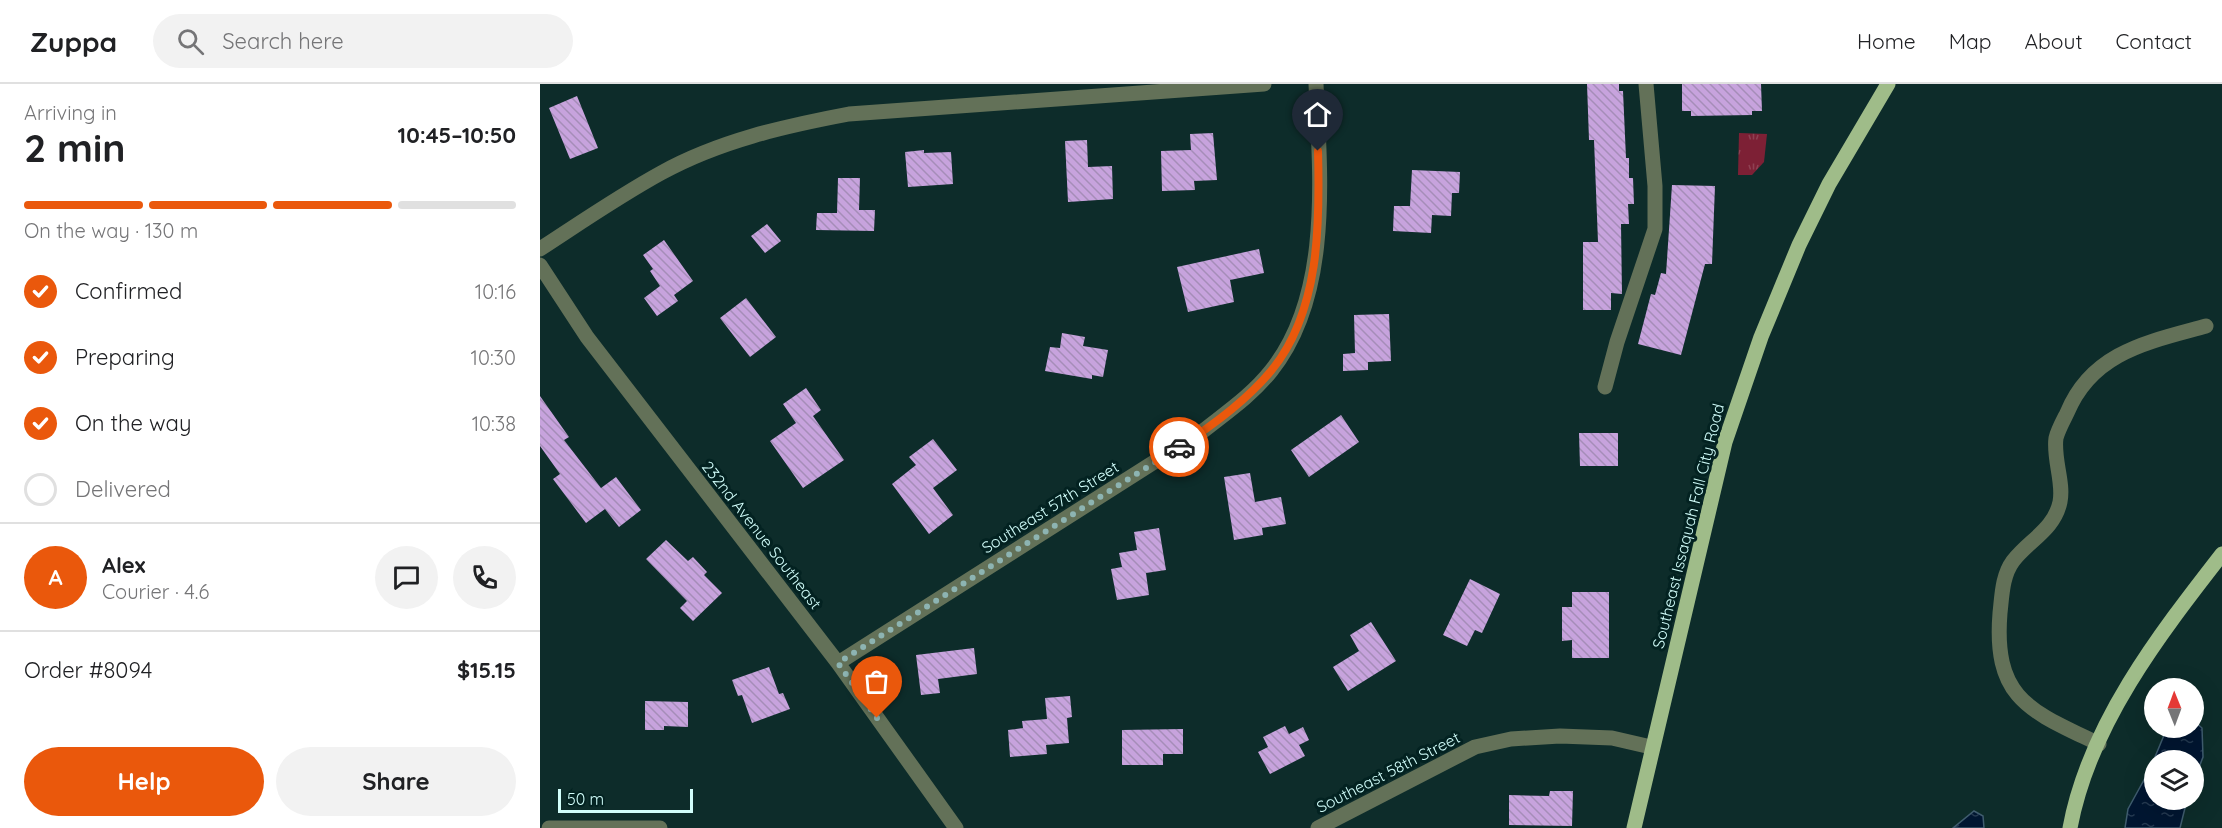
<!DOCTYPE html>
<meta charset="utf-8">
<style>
body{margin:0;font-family:Quicksand,sans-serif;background:#f2f2f2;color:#202124;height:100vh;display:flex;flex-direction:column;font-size:22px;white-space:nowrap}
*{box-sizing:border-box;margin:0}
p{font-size:20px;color:#757577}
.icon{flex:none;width:33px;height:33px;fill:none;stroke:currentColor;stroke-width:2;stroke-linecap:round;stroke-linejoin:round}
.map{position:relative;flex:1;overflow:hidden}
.details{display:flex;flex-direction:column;background:#fff;width:540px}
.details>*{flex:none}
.needle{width:39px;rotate:359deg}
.controls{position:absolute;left:1604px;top:594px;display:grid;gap:12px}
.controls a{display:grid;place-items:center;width:60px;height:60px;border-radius:50%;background:#fff;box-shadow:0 6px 24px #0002;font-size:30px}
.scale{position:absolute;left:18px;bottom:15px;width:135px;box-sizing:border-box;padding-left:6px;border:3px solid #d2fefb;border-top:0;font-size:16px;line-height:21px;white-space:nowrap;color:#d2fefb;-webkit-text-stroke:4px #032221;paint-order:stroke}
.pin{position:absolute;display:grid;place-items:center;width:51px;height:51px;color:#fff;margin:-62px -26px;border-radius:50% 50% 50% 0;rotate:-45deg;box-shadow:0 0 6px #0007}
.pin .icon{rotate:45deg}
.courier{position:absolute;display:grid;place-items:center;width:60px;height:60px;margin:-30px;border:4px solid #ea580c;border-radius:50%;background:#fff;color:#222;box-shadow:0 2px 8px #0007}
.headline em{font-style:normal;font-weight:800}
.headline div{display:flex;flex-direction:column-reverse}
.headline{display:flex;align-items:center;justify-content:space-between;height:102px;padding:0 24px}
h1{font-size:39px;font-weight:800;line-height:45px}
.bar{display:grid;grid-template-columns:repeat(4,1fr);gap:9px 6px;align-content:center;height:72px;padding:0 24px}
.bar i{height:8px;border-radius:4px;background:#e0e0e0}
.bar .on{background:#ea580c}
.bar p{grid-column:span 4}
.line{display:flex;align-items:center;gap:15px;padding:0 24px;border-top:2px solid #e0e0e0}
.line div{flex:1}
.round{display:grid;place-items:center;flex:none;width:63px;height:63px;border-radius:32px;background:#f2f2f2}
ol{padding:0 24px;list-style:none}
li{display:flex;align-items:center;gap:18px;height:66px}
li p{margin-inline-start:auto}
li .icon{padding:6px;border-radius:50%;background:#ea580c;color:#fff;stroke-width:4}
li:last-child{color:#757577}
li i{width:33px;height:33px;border:3px solid #e0e0e0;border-radius:50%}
.primary-button{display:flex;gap:12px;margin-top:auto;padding:12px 24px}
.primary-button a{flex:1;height:69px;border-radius:36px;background:#ea580c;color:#fff;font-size:24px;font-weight:800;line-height:69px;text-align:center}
.primary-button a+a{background:#f2f2f2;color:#202124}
header{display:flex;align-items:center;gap:36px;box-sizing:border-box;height:84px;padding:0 30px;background:#fff;border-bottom:2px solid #e0e0e0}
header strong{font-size:28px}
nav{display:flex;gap:33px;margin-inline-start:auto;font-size:21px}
.search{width:420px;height:54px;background:#f2f2f2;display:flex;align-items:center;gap:15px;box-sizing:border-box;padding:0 21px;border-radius:33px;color:#757577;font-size:22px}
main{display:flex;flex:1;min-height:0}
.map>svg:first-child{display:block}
</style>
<header>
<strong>Zuppa</strong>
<div class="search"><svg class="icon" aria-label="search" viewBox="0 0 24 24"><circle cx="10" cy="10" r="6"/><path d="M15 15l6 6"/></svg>Search here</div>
<nav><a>Home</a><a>Map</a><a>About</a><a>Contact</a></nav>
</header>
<main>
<section class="details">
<div class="headline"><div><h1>2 min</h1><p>Arriving in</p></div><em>10:45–10:50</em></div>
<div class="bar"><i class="on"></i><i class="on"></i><i class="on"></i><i></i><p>On the way · 130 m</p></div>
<ol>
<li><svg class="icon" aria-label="check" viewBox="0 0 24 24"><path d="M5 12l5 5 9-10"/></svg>Confirmed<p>10:16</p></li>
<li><svg class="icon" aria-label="check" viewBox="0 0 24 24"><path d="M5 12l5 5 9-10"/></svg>Preparing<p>10:30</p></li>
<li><svg class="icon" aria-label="check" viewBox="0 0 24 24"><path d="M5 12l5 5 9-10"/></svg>On the way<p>10:38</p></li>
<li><i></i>Delivered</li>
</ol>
<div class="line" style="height:108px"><b class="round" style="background:#ea580c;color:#fff">A</b><div><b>Alex</b><p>Courier · 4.6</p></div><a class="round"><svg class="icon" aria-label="chat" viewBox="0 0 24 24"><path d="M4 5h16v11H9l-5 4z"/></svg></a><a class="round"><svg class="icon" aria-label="phone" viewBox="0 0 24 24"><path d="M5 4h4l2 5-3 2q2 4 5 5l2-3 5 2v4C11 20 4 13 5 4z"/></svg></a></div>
<div class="line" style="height:78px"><div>Order #8094</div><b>$15.15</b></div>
<div class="primary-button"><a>Help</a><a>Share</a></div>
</section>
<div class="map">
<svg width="1682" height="744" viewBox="0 0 1682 744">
<defs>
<pattern id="park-tufts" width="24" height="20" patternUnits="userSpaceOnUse" patternTransform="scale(1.5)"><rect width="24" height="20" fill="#7d2035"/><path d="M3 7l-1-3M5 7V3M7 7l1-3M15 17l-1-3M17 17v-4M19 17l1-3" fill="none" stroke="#8f4153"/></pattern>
<pattern id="water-ripples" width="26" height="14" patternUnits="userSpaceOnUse" patternTransform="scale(1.5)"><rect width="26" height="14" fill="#001631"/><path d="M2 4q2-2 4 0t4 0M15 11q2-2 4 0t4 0" fill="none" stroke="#243950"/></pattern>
<pattern id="building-back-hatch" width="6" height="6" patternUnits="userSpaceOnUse" patternTransform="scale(1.5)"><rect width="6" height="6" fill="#c7a3dd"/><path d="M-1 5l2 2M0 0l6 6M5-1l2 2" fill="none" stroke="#a58db8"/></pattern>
</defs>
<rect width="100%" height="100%" fill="#0d2c2a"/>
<path fill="url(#park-tufts)" d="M 1199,49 L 1227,50 L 1224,78 L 1212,91 L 1198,91 Z"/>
<path fill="url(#water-ripples)" stroke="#3f5c6e" stroke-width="1.5" d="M 1653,636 L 1662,644 L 1663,673 L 1653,699 L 1653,676 L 1614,676 L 1614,716 L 1647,716 L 1640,744 L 1585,744 L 1588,725 L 1610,685 L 1627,644 L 1653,644 Z
M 1434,727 L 1443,732 L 1444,744 L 1413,744 Z"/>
<path fill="url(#building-back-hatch)" d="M 1047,0 L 1079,0 L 1079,7 L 1083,7 L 1086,74 L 1089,74 L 1089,94 L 1093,94 L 1094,120 L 1088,120 L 1089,140 L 1081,140 L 1082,210 L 1071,209 L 1071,226 L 1043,226 L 1043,158 L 1058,158 L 1054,56 L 1049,56 Z
M 1142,0 L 1221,0 L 1222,27 L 1212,27 L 1212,31 L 1151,32 L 1151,27 L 1142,27 Z
M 37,12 L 58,64 L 30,75 L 9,24 Z
M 673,49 L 677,96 L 654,97 L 655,106 L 622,107 L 621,67 L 651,66 L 650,50 Z
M 547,56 L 548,83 L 572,82 L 573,115 L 528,118 L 525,57 Z
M 384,66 L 384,69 L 411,68 L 413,100 L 368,103 L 365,68 Z
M 872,86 L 920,88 L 919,109 L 912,109 L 911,132 L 892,131 L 891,149 L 853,147 L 854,122 L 870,122 Z
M 298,94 L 320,94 L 319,126 L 335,126 L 334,147 L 276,146 L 277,129 L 297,129 Z
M 1132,101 L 1175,102 L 1172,180 L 1165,180 L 1141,271 L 1098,260 L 1111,210 L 1115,211 L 1121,189 L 1126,190 Z
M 227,140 L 241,157 L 225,169 L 211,152 Z
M 124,156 L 153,197 L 134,211 L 138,217 L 117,232 L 104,214 L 120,202 L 110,187 L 113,185 L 103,171 Z
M 719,165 L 724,189 L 690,196 L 694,218 L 648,228 L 637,183 Z
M 206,214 L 236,253 L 210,273 L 180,234 Z
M 849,230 L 851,277 L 828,278 L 828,286 L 803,287 L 803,270 L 815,269 L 814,231 Z
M 522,249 L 545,253 L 543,262 L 568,266 L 563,293 L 552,291 L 552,295 L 505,287 L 510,263 L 520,264 Z
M 266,304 L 281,326 L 273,332 L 304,376 L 263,404 L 230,357 L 256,339 L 243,320 Z
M 0,312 L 29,353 L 24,356 L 61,404 L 76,393 L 101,426 L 79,443 L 65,425 L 46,439 L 13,395 L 20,390 L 0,362 Z
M 801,331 L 819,358 L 769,393 L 751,366 Z
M 1039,349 L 1078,349 L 1078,382 L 1040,382 Z
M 393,355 L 417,386 L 393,404 L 413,431 L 389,450 L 352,400 L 376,381 L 369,373 Z
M 710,389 L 715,418 L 741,413 L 746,440 L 722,444 L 723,451 L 694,456 L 684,393 Z
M 619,444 L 626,486 L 606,489 L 609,511 L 577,516 L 571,485 L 582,483 L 579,469 L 597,466 L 594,448 Z
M 126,456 L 148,477 L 153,473 L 167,488 L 164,491 L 182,509 L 153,537 L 140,524 L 147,517 L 106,475 Z
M 930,495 L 960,510 L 942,549 L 935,546 L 927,562 L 903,551 Z
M 1032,508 L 1069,508 L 1069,574 L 1032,574 L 1032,556 L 1022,557 L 1022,523 L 1032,523 Z
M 831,538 L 856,577 L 808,607 L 793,583 L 819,567 L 810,551 Z
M 434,564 L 437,590 L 398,595 L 400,609 L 381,611 L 376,571 Z
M 229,583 L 239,610 L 243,609 L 250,625 L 212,639 L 202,611 L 198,612 L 192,596 Z
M 530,612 L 532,633 L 527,634 L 529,659 L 506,661 L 507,670 L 470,673 L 468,646 L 483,644 L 482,637 L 507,635 L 505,614 Z
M 105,617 L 148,618 L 148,643 L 124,642 L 124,646 L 105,646 Z
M 745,642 L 749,650 L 763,643 L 769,656 L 759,661 L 765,672 L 730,690 L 718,668 L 728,663 L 723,653 Z
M 643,645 L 643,670 L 623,670 L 623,681 L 582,681 L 582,646 Z
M 1010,707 L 1033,707 L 1032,742 L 969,741 L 969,711 L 1009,712 Z"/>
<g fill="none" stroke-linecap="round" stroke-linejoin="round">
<path stroke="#637158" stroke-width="15" d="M 0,165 C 40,139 79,112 121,89 C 179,57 245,42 309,30 L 724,0
M 0,181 L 47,253 L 298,579 L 416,744
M 1065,303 L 1077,258 L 1115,145 L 1115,102 L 1106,0
M 298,579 L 663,347 C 687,328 712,311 731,287 C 792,211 780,91 776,0
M 1559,660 C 1491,627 1453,616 1460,529 C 1462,512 1462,492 1473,477 C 1489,456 1514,446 1520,418 C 1524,398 1513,375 1516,354 C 1518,346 1523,337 1527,329 C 1552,268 1608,258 1666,242
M 9,744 L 120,744
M 778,744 L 935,663 L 971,655 L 1020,652 L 1072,654 L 1111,663"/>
<path stroke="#9fbc89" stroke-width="15" d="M 1094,744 L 1185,358 L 1221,253 L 1259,161 L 1289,100 L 1348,0
M 1530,744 C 1549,641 1619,551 1682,470"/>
</g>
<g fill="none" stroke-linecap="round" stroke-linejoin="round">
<path stroke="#8db4b2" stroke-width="6" stroke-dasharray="0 10.8" d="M 337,634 L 298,579 L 639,363"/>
<path stroke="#ea580c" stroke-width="8" d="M 639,363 C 672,342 705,318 731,287 C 780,228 780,140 778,67"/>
</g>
<g text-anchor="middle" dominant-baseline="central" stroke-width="6" stroke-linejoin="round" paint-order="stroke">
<g font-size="16" fill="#d2fefb" stroke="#032221">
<text transform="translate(510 423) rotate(-32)">Southeast 57th Street</text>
<text transform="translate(1148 442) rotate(-76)">Southeast Issaquah Fall City Road</text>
<text transform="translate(222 451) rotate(52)">232nd Avenue Southeast</text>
<text transform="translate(848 688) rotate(-27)">Southeast 58th Street</text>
</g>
</g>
</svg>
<div class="controls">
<a><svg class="needle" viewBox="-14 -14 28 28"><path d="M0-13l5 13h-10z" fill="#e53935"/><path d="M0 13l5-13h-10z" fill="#757577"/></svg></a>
<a><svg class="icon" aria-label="layers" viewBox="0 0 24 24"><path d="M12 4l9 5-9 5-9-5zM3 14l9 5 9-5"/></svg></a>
</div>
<div class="scale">50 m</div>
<div class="pin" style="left:337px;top:634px;background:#ea580c"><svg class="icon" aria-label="bag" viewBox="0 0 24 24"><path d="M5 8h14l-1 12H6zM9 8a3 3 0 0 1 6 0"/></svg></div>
<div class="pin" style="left:778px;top:67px;background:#1f2937"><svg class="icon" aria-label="home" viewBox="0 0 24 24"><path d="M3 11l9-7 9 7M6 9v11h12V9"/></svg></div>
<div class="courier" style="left:639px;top:363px"><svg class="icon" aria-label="car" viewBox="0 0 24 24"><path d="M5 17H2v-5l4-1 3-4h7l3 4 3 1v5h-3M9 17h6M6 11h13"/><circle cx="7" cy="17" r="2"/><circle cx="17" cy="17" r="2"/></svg></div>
</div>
</main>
